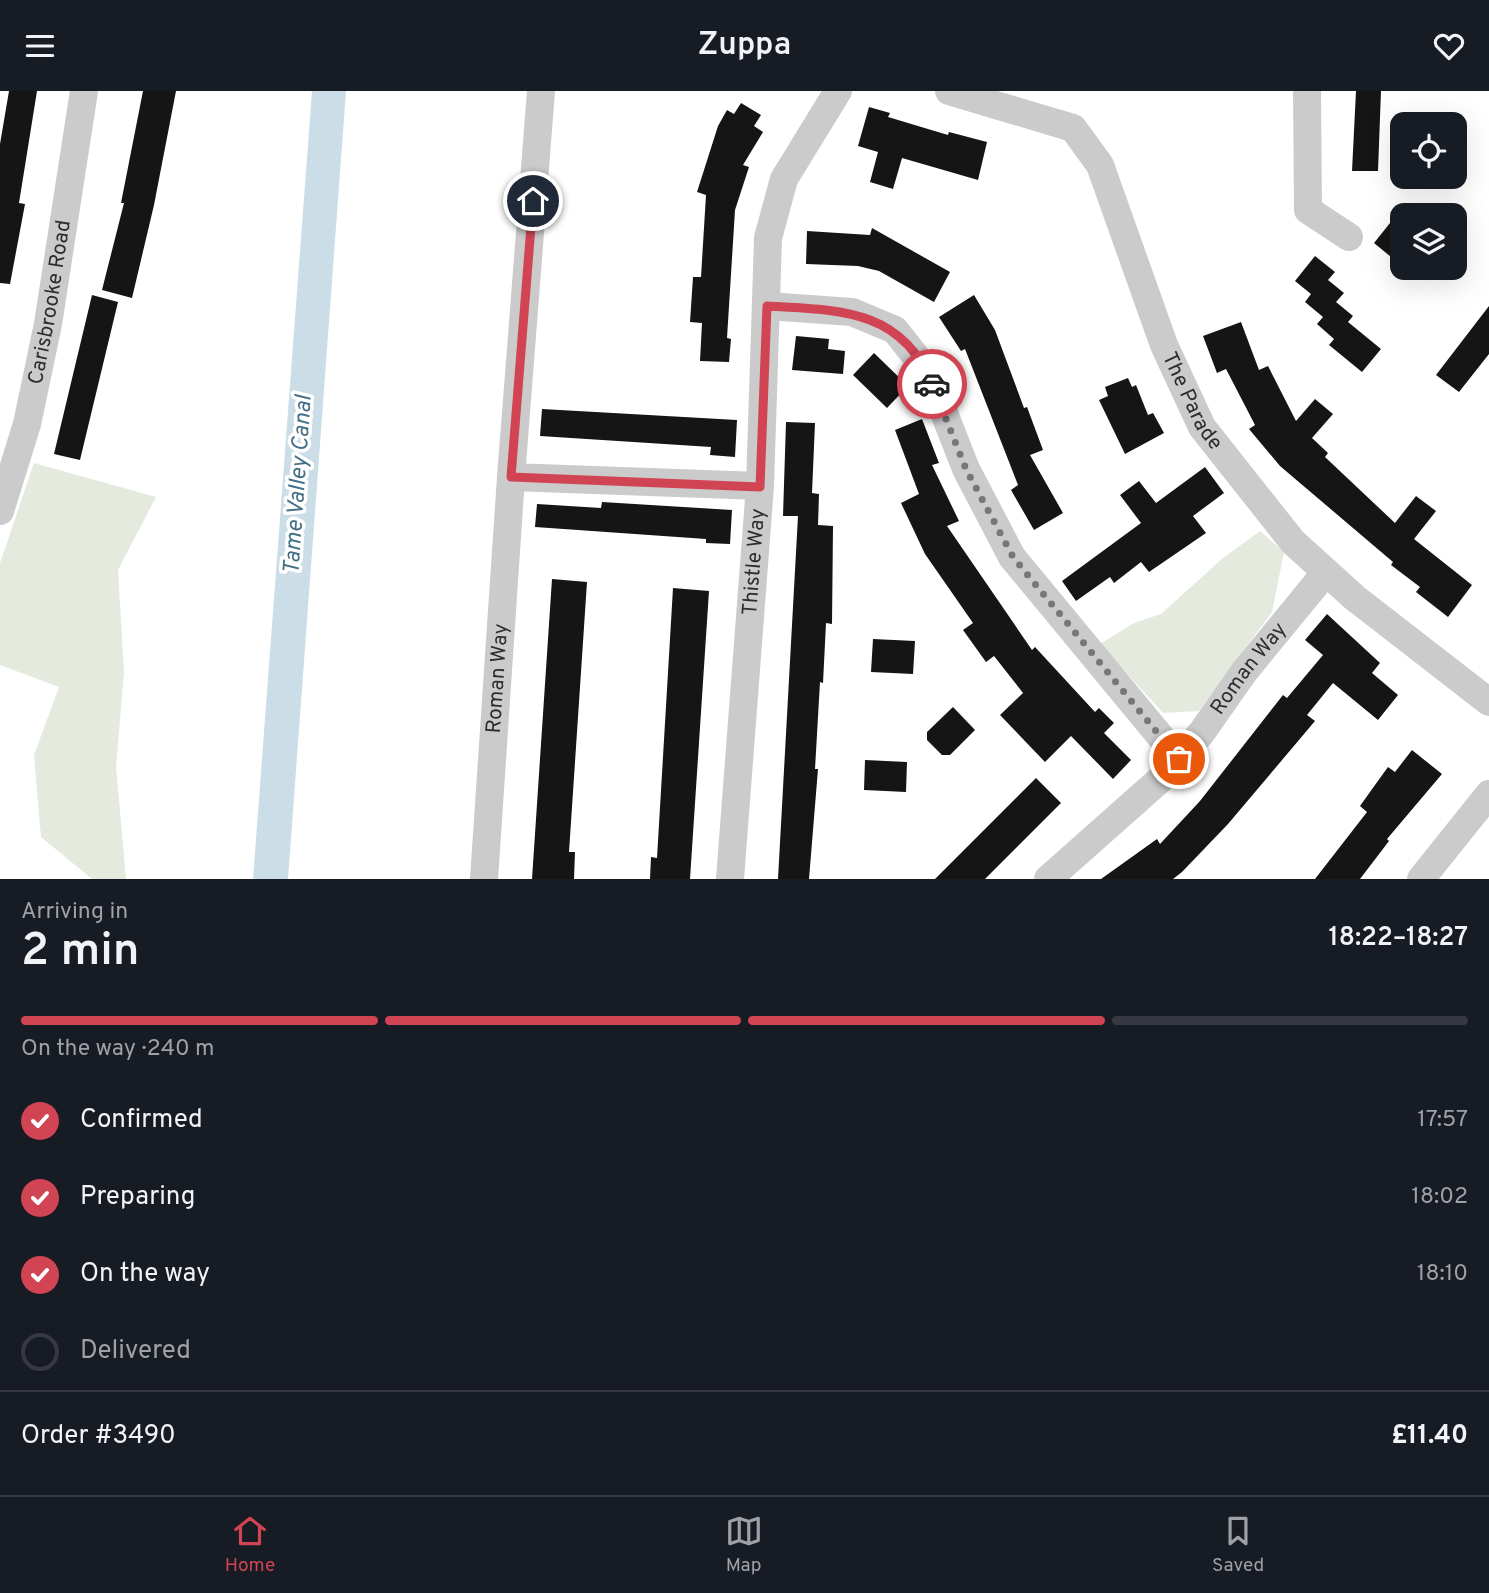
<!DOCTYPE html>
<meta charset="utf-8">
<style>
body{margin:0;font-family:Overpass,sans-serif;background:#242831;color:#f1f3f6;height:100vh;display:flex;flex-direction:column;font-size:26px;white-space:nowrap}
*{box-sizing:border-box;margin:0}
p{font-size:23px;color:#9ea1a6}
.icon{flex:none;width:38px;height:38px;fill:none;stroke:currentColor;stroke-width:2;stroke-linecap:round;stroke-linejoin:round}
.map{position:relative;height:788px;overflow:hidden}
.drawer{display:flex;flex-direction:column;background:#171b24;flex:1}
.drawer>*{flex:none}
.tools{position:absolute;left:1390px;top:21px;display:grid;gap:14px}
.tools a{display:grid;place-items:center;width:77px;height:77px;border-radius:14px;background:#171b24;box-shadow:0 7px 28px #0002;font-size:35px}
.pin{position:absolute;display:grid;place-items:center;width:60px;height:60px;color:#fff;margin:-30px;border:4px solid #fff;border-radius:50%;box-shadow:0 2px 7px #0007}
.courier{position:absolute;display:grid;place-items:center;width:70px;height:70px;margin:-35px;border:5px solid #d14454;border-radius:50%;background:#fff;color:#222;box-shadow:0 2px 9px #0007}
.overview em{font-style:normal;font-weight:600}
.overview div{display:flex;flex-direction:column-reverse}
.overview{display:flex;align-items:center;justify-content:space-between;height:119px;padding:0 21px}
h1{font-size:46px;font-weight:600;line-height:52px}
.bar{display:grid;grid-template-columns:repeat(4,1fr);gap:10px 7px;align-content:center;height:84px;padding:0 21px}
.bar i{height:9px;border-radius:5px;background:#363941}
.bar .current{background:#d14454}
.bar p{grid-column:span 4}
.line{display:flex;align-items:center;gap:18px;padding:0 21px;border-top:2px solid #363941}
.line div{flex:1}
ol{padding:0 21px;list-style:none}
li{display:flex;align-items:center;gap:21px;height:77px}
li p{margin-inline-start:auto}
li .icon{padding:7px;border-radius:50%;background:#d14454;color:#fff;stroke-width:4}
li:last-child{color:#9ea1a6}
li i{width:38px;height:38px;border:4px solid #363941;border-radius:50%}
header{display:flex;justify-content:space-between;align-items:center;height:91px;padding:0 21px;background:#171b24;font-size:32px;font-weight:600}
.menu{display:flex;justify-content:space-around;align-items:center;height:98px;border-top:2px solid #363941;background:#171b24;font-size:19px;color:#9ea1a6}
.menu a{display:grid;justify-items:center;gap:4px}
.menu .current{color:#d14454}
.map>svg:first-child{display:block}
</style>
<header><svg class="icon" aria-label="menu" viewBox="0 0 24 24"><path d="M4 6h16M4 12h16M4 18h16"/></svg>Zuppa<svg class="icon" aria-label="heart" viewBox="0 0 24 24"><path d="M12 20l-8-8c-3-5 5-10 8-4 3-6 11-1 8 4z"/></svg></header>
<div class="map">
<svg width="1489" height="788" viewBox="0 0 1489 788">
<rect width="100%" height="100%" fill="#fff"/>
<path fill="#e4eadd" d="M 34,372 L 156,406 L 118,479 L 124,581 L 116,676 L 126,788 L 92,788 L 41,746 L 34,664 L 59,596 L 0,574 L 0,472 Z
M 1260,440 L 1284,461 L 1272,521 L 1199,620 L 1163,622 L 1100,553 L 1134,532 L 1161,523 L 1223,467 Z"/>
<path fill="#cbdee7" d="M 312,0 L 346,0 L 288,788 L 253,788 Z"/>
<path fill="#151515" d="M 9,0 L 37,0 L 19,112 L 25,113 L 10,193 L 0,192 L 0,53 Z
M 143,0 L 176,0 L 154,114 L 132,207 L 102,199 L 124,112 L 121,112 Z
M 1356,0 L 1381,0 L 1378,80 L 1352,80 Z
M 741,12 L 761,24 L 754,35 L 763,41 L 743,74 L 749,76 L 735,119 L 727,247 L 731,248 L 729,271 L 700,270 L 702,232 L 690,231 L 693,186 L 701,186 L 706,104 L 697,101 L 718,35 L 727,19 L 734,23 Z
M 869,16 L 890,22 L 888,26 L 948,44 L 949,41 L 987,51 L 978,89 L 902,67 L 893,98 L 870,91 L 878,61 L 858,55 Z
M 1402,117 L 1402,175 L 1374,152 Z
M 872,137 L 950,181 L 934,211 L 879,180 L 858,175 L 806,173 L 807,140 L 870,144 Z
M 1315,165 L 1335,181 L 1328,189 L 1344,202 L 1336,211 L 1353,225 L 1348,231 L 1381,258 L 1362,281 L 1329,254 L 1334,248 L 1317,233 L 1323,226 L 1305,211 L 1311,203 L 1295,190 Z
M 92,204 L 118,211 L 80,369 L 54,363 Z
M 974,204 L 995,239 L 1024,317 L 1027,316 L 1043,359 L 1030,364 L 1063,422 L 1034,439 L 1011,399 L 1018,394 L 965,258 L 961,260 L 939,226 Z
M 1489,215 L 1489,263 L 1459,301 L 1436,284 Z
M 1241,231 L 1259,279 L 1268,275 L 1296,330 L 1315,308 L 1333,323 L 1312,347 L 1328,362 L 1325,366 L 1395,432 L 1416,405 L 1436,420 L 1414,448 L 1472,494 L 1448,526 L 1416,501 L 1420,496 L 1391,474 L 1393,471 L 1280,375 L 1249,338 L 1255,334 L 1226,278 L 1217,282 L 1203,245 Z
M 796,245 L 829,248 L 828,258 L 845,260 L 843,283 L 792,279 Z
M 874,262 L 908,295 L 887,317 L 853,284 Z
M 1128,287 L 1132,296 L 1136,294 L 1148,324 L 1153,322 L 1164,342 L 1125,363 L 1099,309 L 1108,305 L 1105,296 Z
M 542,318 L 737,329 L 735,366 L 710,364 L 711,356 L 540,345 Z
M 922,328 L 939,372 L 932,374 L 959,430 L 947,435 L 1032,559 L 1035,556 L 1095,621 L 1099,617 L 1114,632 L 1104,642 L 1131,669 L 1113,688 L 1071,645 L 1045,671 L 1000,624 L 1023,602 L 994,565 L 986,571 L 963,539 L 973,532 L 925,463 L 901,412 L 919,403 L 895,339 Z
M 786,331 L 815,332 L 812,402 L 819,403 L 818,434 L 833,435 L 832,533 L 826,532 L 823,592 L 820,591 L 815,678 L 818,678 L 809,788 L 778,788 L 798,425 L 783,425 Z
M 1205,376 L 1224,402 L 1193,425 L 1206,442 L 1149,481 L 1141,471 L 1114,492 L 1110,486 L 1076,510 L 1062,490 L 1141,432 L 1120,404 L 1139,390 L 1156,412 Z
M 602,411 L 732,419 L 730,453 L 706,452 L 706,448 L 535,436 L 537,413 L 601,417 Z
M 552,488 L 587,491 L 569,761 L 575,761 L 574,788 L 532,788 Z
M 673,497 L 709,500 L 690,788 L 650,788 L 651,766 L 657,767 Z
M 1327,523 L 1380,572 L 1372,582 L 1398,604 L 1378,629 L 1333,592 L 1307,624 L 1315,630 L 1228,733 L 1182,781 L 1173,788 L 1101,788 L 1157,748 L 1160,753 L 1200,710 L 1283,604 L 1287,607 L 1323,564 L 1305,549 Z
M 873,548 L 915,550 L 913,583 L 871,581 Z
M 953,616 L 975,639 L 950,664 L 942,664 L 927,649 L 927,641 Z
M 1412,659 L 1442,683 L 1387,748 L 1389,750 L 1360,788 L 1315,788 L 1367,721 L 1360,715 L 1375,694 L 1388,676 L 1395,681 Z
M 865,669 L 907,671 L 906,701 L 864,699 Z
M 1036,687 L 1061,712 L 985,788 L 935,788 Z"/>
<g fill="none" stroke-linecap="round" stroke-linejoin="round">
<g stroke="#cbcbcb" stroke-width="28">
<path d="M 541,0 L 511,386 L 760,395"/>
<path id="s1" d="M 949,0 L 1073,37 L 1100,74 L 1164,254 L 1202,336 L 1293,451 L 1355,507 L 1489,611"/>
<path d="M 1307,0 L 1308,119 L 1349,146"/>
<path d="M 767,215 L 852,221 L 895,239 L 928,281 L 966,378 L 1012,466 L 1179,668"/>
<path id="s2" d="M 0,420 L 27,333 L 48,233 L 84,0"/>
<path id="s3" d="M 484,788 L 511,386"/>
<path id="s4" d="M 730,788 L 760,395 L 768,147 L 784,88 L 838,0"/>
<path id="s5" d="M 1048,788 L 1163,686 L 1202,641 L 1244,581 L 1326,481"/>
<path d="M 1421,788 L 1489,703"/>
</g>
</g>
<g fill="none" stroke-linecap="round" stroke-linejoin="round">
<path stroke="#777" stroke-width="7" stroke-dasharray="0 12.6" d="M 932,293 L 966,378 L 1013,466 L 1179,668"/>
<path stroke="#d14454" stroke-width="9" d="M 533,110 L 511,386 L 760,396 L 767,215 C 836,219 902,217 932,293"/>
</g>
<g text-anchor="middle" dominant-baseline="central" stroke-width="7" stroke-linejoin="round" paint-order="stroke">
<g font-size="21" fill="#2e2e2e" stroke="#fff">
<text stroke="none"><textPath href="#s2" startOffset="215">Carisbrooke Road</textPath></text>
<text stroke="none"><textPath href="#s1" startOffset="429">The Parade</textPath></text>
<text stroke="none"><textPath href="#s4" startOffset="318">Thistle Way</textPath></text>
<text stroke="none"><textPath href="#s5" startOffset="292">Roman Way</textPath></text>
<text stroke="none"><textPath href="#s3" startOffset="201">Roman Way</textPath></text>
</g>
<g font-size="23" font-style="italic" fill="#457087" stroke="#fff">
<text transform="translate(299 394) rotate(-86)">Tame Valley Canal</text>
</g>
</g>
</svg>
<div class="tools">
<a><svg class="icon" aria-label="locate" viewBox="0 0 24 24"><circle cx="12" cy="12" r="6"/><path d="M12 2v4M12 18v4M2 12h4M18 12h4"/></svg></a>
<a><svg class="icon" aria-label="layers" viewBox="0 0 24 24"><path d="M12 4l9 5-9 5-9-5zM3 14l9 5 9-5"/></svg></a>
</div>
<div class="pin" style="left:1179px;top:668px;background:#ea580c"><svg class="icon" aria-label="bag" viewBox="0 0 24 24"><path d="M5 8h14l-1 12H6zM9 8a3 3 0 0 1 6 0"/></svg></div>
<div class="pin" style="left:533px;top:110px;background:#1f2937"><svg class="icon" aria-label="home" viewBox="0 0 24 24"><path d="M3 11l9-7 9 7M6 9v11h12V9"/></svg></div>
<div class="courier" style="left:932px;top:293px"><svg class="icon" aria-label="car" viewBox="0 0 24 24"><path d="M5 17H2v-5l4-1 3-4h7l3 4 3 1v5h-3M9 17h6M6 11h13"/><circle cx="7" cy="17" r="2"/><circle cx="17" cy="17" r="2"/></svg></div>
</div>
<section class="drawer">
<div class="overview"><div><h1>2 min</h1><p>Arriving in</p></div><em>18:22–18:27</em></div>
<div class="bar"><i class="current"></i><i class="current"></i><i class="current"></i><i></i><p>On the way · 240 m</p></div>
<ol>
<li><svg class="icon" aria-label="check" viewBox="0 0 24 24"><path d="M5 12l5 5 9-10"/></svg>Confirmed<p>17:57</p></li>
<li><svg class="icon" aria-label="check" viewBox="0 0 24 24"><path d="M5 12l5 5 9-10"/></svg>Preparing<p>18:02</p></li>
<li><svg class="icon" aria-label="check" viewBox="0 0 24 24"><path d="M5 12l5 5 9-10"/></svg>On the way<p>18:10</p></li>
<li><i></i>Delivered</li>
</ol>
<div class="line" style="height:91px"><div>Order #3490</div><b>£11.40</b></div>
</section>
<nav class="menu">
<a class="current"><svg class="icon" aria-label="home" viewBox="0 0 24 24"><path d="M3 11l9-7 9 7M6 9v11h12V9"/></svg>Home</a>
<a><svg class="icon" aria-label="map" viewBox="0 0 24 24"><path d="M3 6l6-2 6 2 6-2v14l-6 2-6-2-6 2zM9 4v14M15 6v14"/></svg>Map</a>
<a><svg class="icon" aria-label="saved" viewBox="0 0 24 24"><path d="M7 4h10v16l-5-4-5 4z"/></svg>Saved</a>
</nav>
